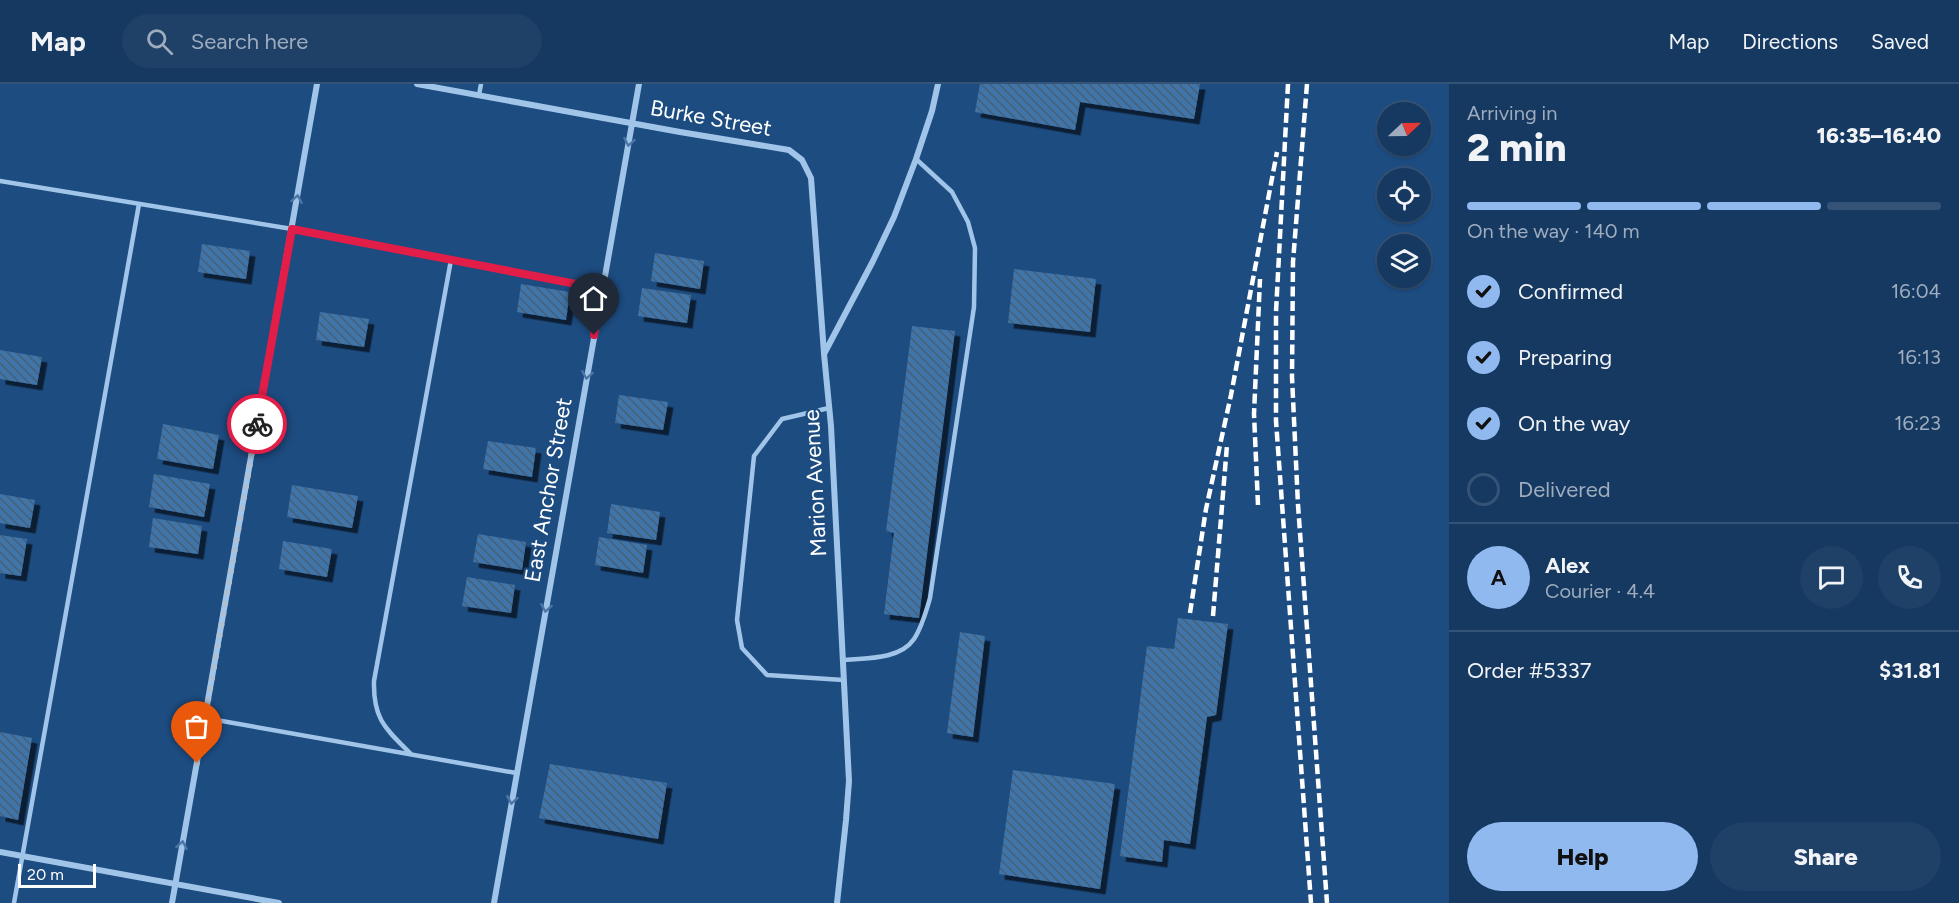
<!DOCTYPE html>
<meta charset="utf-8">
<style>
body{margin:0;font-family:Figtree,sans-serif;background:#1f4067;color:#f1f3f6;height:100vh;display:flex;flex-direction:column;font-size:22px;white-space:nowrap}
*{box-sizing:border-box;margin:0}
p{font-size:20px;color:#9eacbd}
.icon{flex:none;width:33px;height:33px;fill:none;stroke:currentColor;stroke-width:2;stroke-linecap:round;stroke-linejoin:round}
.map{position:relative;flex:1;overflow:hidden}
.panel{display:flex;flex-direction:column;background:#163961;width:510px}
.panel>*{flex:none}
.needle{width:39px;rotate:68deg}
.controls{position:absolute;left:1377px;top:18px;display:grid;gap:12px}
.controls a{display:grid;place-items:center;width:54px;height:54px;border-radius:50%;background:#163961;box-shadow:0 2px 4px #0004,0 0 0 2px #355376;font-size:30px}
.scale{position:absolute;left:18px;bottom:15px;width:78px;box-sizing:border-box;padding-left:6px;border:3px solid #fff;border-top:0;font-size:16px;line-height:21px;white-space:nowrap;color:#fff;-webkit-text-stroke:4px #1d4c81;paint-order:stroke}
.pin{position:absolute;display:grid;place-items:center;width:51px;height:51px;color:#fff;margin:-62px -26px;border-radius:50% 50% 50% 0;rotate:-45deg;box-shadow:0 0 6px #0007}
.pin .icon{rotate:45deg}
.courier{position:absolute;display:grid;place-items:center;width:60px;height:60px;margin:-30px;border:4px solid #e11d48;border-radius:50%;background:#fff;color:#222;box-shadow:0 2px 8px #0007}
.head em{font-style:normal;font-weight:800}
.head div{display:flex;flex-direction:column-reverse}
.head{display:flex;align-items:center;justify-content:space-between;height:102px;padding:0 18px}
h1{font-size:39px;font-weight:800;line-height:45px}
.bar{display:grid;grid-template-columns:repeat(4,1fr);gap:9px 6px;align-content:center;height:72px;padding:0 18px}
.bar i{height:8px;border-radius:4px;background:#355376}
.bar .active{background:#90b9f0}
.bar p{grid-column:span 4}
.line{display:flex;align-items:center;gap:15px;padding:0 18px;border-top:2px solid #355376}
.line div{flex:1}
.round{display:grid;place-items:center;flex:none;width:63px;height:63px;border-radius:32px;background:#1f4067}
ol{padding:0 18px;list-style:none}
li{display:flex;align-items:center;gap:18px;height:66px}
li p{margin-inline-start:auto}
li .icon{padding:6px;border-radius:50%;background:#90b9f0;color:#111;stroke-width:4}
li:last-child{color:#9eacbd}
li i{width:33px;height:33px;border:3px solid #355376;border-radius:50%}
.primary-button{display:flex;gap:12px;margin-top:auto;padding:12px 18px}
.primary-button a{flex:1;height:69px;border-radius:36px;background:#90b9f0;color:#111;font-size:24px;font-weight:800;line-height:69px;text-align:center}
.primary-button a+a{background:#1f4067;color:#f1f3f6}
header{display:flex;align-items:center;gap:36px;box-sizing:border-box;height:84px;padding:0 30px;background:#163961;border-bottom:2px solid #355376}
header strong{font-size:28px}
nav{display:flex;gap:33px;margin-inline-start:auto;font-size:21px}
.search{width:420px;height:54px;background:#1f4067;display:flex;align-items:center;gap:15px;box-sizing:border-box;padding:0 21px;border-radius:33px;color:#9eacbd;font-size:22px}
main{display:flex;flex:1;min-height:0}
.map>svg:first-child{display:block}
</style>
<header>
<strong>Map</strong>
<div class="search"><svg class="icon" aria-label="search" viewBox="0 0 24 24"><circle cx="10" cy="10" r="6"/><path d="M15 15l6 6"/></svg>Search here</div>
<nav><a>Map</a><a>Directions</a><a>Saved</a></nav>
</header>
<main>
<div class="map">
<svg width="1449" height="819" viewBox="0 0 1449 819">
<defs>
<pattern id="building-back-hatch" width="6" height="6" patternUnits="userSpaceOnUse" patternTransform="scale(1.5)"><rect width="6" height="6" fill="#4174a9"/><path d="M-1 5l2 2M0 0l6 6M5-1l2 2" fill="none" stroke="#475e76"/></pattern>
<filter id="shadow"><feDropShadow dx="5.5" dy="5.5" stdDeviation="0" flood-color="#0009"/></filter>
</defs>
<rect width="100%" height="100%" fill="#1d4c81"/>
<path fill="url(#building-back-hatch)" filter="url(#shadow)" d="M 980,0 L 1200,0 L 1194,35 L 1080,18 L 1075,46 L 975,28 Z
M 202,160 L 250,167 L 246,195 L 198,188 Z
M 655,169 L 704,177 L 700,205 L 651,197 Z
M 1014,185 L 1096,195 L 1090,248 L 1008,239 Z
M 521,200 L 570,208 L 566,236 L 517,228 Z
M 642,204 L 691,211 L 687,239 L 638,232 Z
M 320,228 L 369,235 L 364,263 L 316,256 Z
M 912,242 L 955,247 L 919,534 L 884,530 L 894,449 L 886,447 Z
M 0,266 L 42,273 L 37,301 L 0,295 Z
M 619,311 L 668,318 L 663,346 L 615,339 Z
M 163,340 L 219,351 L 213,385 L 157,375 Z
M 488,357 L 536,364 L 532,393 L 483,385 Z
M 154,390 L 210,400 L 204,433 L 149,423 Z
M 292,401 L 358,412 L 352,444 L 287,433 Z
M 0,410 L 35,416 L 30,444 L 0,439 Z
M 611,420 L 660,428 L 656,456 L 607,449 Z
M 153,434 L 202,442 L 198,470 L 149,463 Z
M 478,450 L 526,458 L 522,486 L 473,478 Z
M 0,451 L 27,455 L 21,492 L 0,489 Z
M 599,453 L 647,461 L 643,489 L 595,481 Z
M 283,457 L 332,465 L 327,493 L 279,485 Z
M 467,493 L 515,501 L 511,529 L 462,522 Z
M 1178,534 L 1228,540 L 1216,631 L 1207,633 L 1190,760 L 1164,756 L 1162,778 L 1120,772 L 1147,562 L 1174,565 Z
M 960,548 L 985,552 L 973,653 L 947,649 Z
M 0,648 L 32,654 L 18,736 L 0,732 Z
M 550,680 L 667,699 L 658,755 L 539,734 Z
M 1013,686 L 1115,700 L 1100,805 L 999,790 Z"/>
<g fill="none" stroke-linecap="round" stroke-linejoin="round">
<path stroke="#a1c5e9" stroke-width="4.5" d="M 479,11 L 481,0
M 0,97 L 292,145 L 602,205
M 829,324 L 782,335 L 754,372 L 737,536 L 742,564 L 767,591 L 843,596
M 843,576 C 865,574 900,576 914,555 C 922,543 926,528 930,514 L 974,223 L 975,164 L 968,138 L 952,108 L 916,75
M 205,634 L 516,689
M 411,670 C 386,645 373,636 374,597 L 451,176
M 14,819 L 139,120"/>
<path stroke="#a1c5e9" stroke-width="6" d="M 417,0 L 680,48 L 789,66 L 802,76 L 811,94 L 824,269
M 0,768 L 279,819
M 172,819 L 317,0
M 494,819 L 639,0
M 837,819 L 846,736 L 849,697 L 831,342 L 824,270 L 873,177 L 894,133 L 916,75 L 932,27 L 938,0"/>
<path stroke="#fff" stroke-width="4.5" stroke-dasharray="10 4.5" stroke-linecap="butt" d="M 1288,0 L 1276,228 L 1276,337 L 1311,819
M 1307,0 L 1293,178 L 1292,293 L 1298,421 L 1327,819
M 1258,421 L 1254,330 L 1260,195
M 1190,529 L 1206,425 L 1231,311 L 1277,68
M 1213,532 L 1227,361"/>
</g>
<defs><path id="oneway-chevron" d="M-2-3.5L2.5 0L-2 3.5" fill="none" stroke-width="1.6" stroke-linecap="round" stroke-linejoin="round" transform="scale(1.5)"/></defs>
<g stroke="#4b76a5">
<use href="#oneway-chevron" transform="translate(629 58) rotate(100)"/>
<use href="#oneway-chevron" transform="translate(297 115) rotate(-80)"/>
<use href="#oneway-chevron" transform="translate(587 291) rotate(100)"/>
<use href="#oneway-chevron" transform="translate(546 524) rotate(100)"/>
<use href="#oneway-chevron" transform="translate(512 716) rotate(100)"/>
<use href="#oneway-chevron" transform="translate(182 761) rotate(-80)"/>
</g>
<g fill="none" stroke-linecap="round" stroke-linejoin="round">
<path stroke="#b0c0d3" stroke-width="6" stroke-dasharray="0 10.8" d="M 197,679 L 257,340"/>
<path stroke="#e11d48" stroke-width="8" d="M 257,340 L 292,145 L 602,205 L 594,251"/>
</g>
<g text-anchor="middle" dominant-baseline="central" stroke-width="4.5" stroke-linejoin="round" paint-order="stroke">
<g font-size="22" fill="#fff" stroke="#1d4c81">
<text transform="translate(711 34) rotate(10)">Burke Street</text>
<text transform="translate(815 399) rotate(-93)">Marion Avenue</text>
<text transform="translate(548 406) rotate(-80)">East Anchor Street</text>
</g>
</g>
</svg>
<div class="controls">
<a><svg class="needle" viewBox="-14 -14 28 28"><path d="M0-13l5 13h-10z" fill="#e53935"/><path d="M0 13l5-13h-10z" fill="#9eacbd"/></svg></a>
<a><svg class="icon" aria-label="locate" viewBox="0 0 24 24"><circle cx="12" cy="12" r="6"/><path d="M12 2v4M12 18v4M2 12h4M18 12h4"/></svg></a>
<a><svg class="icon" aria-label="layers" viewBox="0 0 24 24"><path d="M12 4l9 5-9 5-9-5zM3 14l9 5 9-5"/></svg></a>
</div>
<div class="scale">20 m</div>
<div class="pin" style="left:197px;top:679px;background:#ea580c"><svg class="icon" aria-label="bag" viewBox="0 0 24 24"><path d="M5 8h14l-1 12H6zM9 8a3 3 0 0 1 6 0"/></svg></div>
<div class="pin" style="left:594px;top:251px;background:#1f2937"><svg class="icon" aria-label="home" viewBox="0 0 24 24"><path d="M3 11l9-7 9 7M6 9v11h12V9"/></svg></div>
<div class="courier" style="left:257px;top:340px"><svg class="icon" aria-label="bike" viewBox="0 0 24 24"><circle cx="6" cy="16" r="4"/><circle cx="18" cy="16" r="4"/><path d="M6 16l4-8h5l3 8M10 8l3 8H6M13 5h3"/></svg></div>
</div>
<section class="panel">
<div class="head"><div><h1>2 min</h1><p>Arriving in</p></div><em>16:35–16:40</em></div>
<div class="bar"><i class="active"></i><i class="active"></i><i class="active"></i><i></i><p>On the way · 140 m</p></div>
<ol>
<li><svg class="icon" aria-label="check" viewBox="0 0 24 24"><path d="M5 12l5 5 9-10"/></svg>Confirmed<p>16:04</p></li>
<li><svg class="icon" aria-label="check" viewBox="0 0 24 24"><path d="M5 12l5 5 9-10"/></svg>Preparing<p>16:13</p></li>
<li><svg class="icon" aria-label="check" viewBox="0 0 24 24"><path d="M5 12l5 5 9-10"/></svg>On the way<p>16:23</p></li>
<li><i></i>Delivered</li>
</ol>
<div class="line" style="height:108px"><b class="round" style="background:#90b9f0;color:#111">A</b><div><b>Alex</b><p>Courier · 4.4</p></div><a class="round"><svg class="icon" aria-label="chat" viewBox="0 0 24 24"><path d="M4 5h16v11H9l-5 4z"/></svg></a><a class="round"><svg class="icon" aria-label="phone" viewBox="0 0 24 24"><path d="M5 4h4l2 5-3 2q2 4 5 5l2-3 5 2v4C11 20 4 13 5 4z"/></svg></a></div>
<div class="line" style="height:78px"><div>Order #5337</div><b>$31.81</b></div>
<div class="primary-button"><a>Help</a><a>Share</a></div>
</section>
</main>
